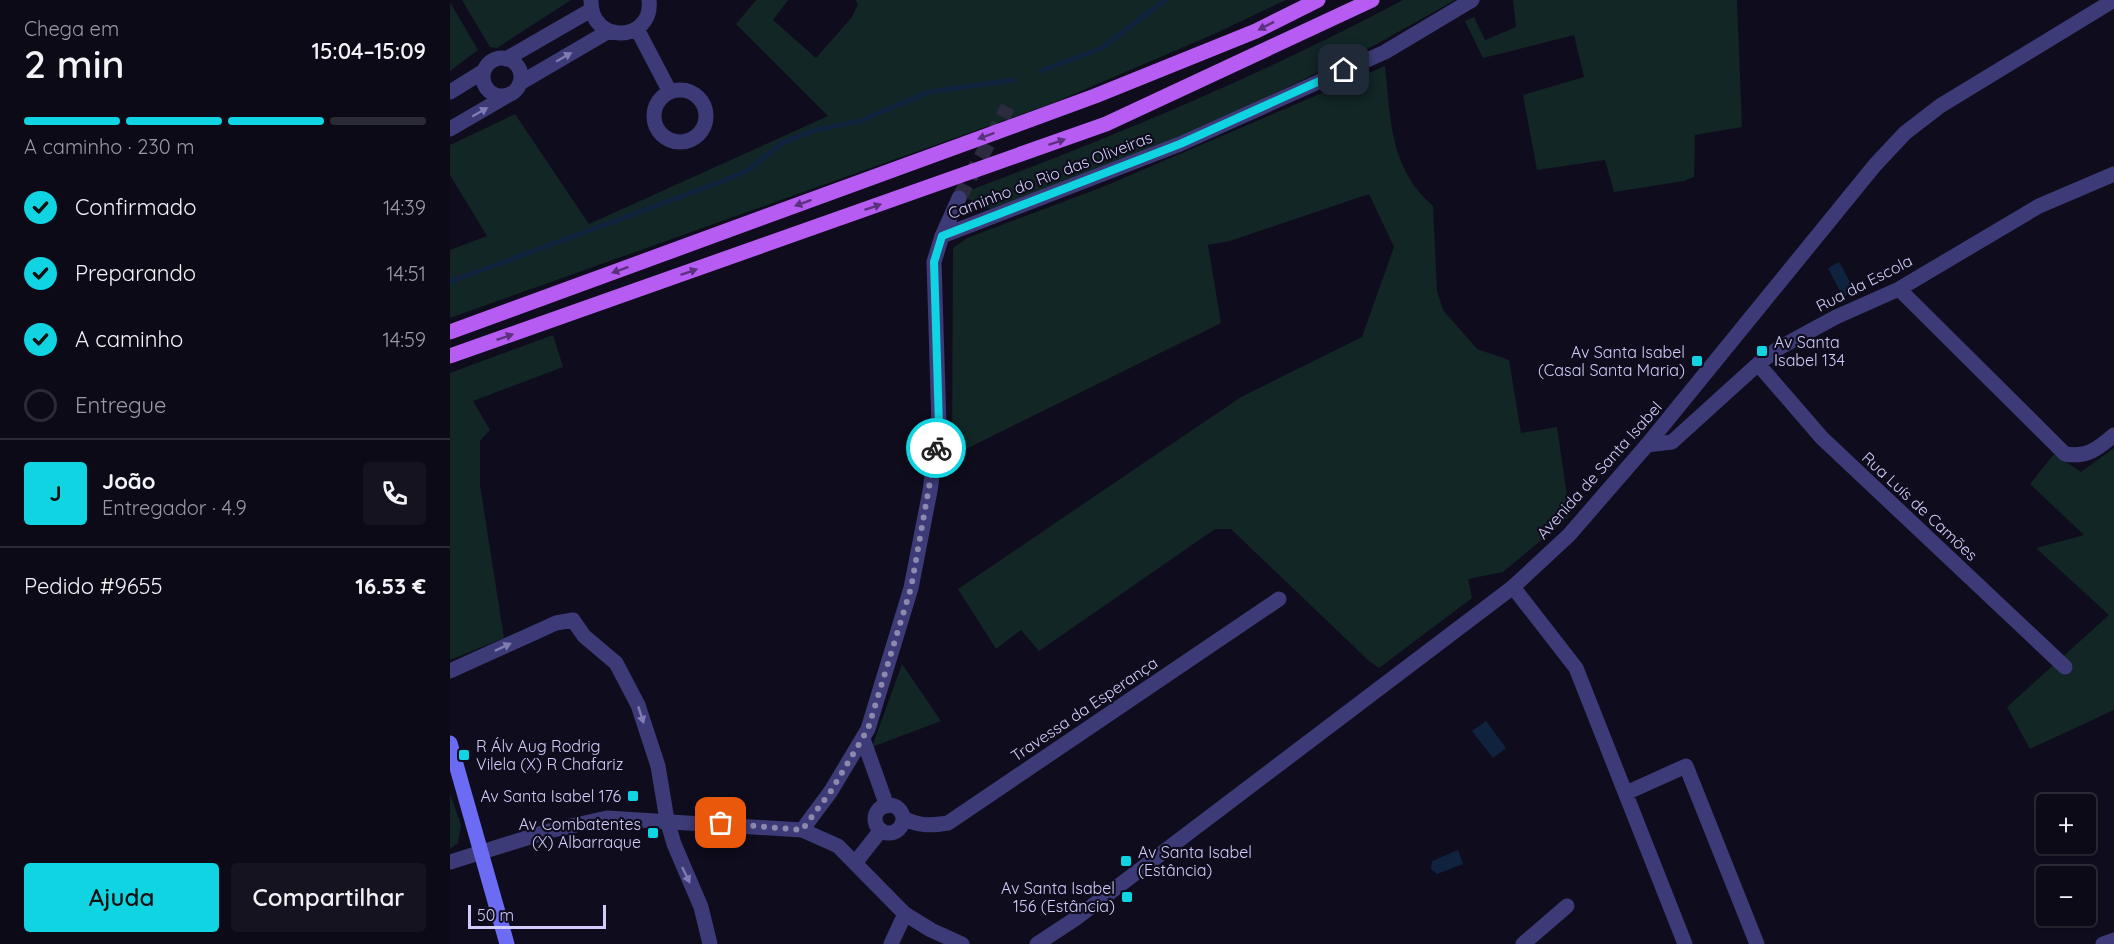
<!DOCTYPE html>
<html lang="pt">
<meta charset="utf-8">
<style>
body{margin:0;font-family:Quicksand,sans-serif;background:#14131f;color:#f1f3f6;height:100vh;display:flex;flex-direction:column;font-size:22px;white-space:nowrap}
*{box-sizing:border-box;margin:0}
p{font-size:20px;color:#9a9aa1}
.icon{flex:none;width:33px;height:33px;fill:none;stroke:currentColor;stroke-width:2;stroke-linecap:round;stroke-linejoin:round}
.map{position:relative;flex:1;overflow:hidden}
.sheet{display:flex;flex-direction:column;background:#0b0a16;width:450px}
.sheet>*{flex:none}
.buttons{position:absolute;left:1586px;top:794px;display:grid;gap:12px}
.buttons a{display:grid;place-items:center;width:60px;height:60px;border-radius:6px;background:#0b0a16;box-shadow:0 2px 4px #0004,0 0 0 2px #2b2b35;font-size:30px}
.scale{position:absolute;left:18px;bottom:15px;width:138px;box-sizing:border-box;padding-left:6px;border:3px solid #d1ccfb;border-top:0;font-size:16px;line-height:21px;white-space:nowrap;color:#d1ccfb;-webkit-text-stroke:4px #0f0d1d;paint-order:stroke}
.pin{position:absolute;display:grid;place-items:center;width:51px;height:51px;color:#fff;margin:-26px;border-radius:12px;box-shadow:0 3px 9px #0006}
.courier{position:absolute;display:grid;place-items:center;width:60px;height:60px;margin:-30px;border:4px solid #11d4e3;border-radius:50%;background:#fff;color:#222;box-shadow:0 2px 8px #0007}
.overview em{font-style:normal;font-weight:600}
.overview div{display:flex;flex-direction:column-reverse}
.overview{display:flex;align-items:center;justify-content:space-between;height:102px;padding:0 24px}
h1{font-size:39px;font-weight:600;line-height:45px}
.bar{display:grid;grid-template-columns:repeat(4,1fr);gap:9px 6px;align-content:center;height:72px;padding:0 24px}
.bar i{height:8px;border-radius:4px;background:#2b2b35}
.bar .current{background:#11d4e3}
.bar p{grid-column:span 4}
.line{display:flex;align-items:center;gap:15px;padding:0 24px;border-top:2px solid #2b2b35}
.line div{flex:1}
.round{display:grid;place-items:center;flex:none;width:63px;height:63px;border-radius:6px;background:#14131f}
ol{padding:0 24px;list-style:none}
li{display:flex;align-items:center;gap:18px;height:66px}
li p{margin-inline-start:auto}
li .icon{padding:6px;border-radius:50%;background:#11d4e3;color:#111;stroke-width:4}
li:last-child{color:#9a9aa1}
li i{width:33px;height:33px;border:3px solid #2b2b35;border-radius:50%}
.primary-button{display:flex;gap:12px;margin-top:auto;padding:12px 24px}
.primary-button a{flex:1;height:69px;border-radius:6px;background:#11d4e3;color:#111;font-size:24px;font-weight:600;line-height:69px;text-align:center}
.primary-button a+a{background:#14131f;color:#f1f3f6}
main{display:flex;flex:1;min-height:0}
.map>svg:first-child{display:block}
</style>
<main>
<section class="sheet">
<div class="overview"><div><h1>2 min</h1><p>Chega em</p></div><em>15:04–15:09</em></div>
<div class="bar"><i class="current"></i><i class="current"></i><i class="current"></i><i></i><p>A caminho · 230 m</p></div>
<ol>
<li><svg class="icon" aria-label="check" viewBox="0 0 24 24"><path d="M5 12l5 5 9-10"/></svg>Confirmado<p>14:39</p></li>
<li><svg class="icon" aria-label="check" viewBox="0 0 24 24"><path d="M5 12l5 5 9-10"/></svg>Preparando<p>14:51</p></li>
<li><svg class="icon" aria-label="check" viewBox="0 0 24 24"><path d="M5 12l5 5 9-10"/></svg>A caminho<p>14:59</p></li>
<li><i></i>Entregue</li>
</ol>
<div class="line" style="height:108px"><b class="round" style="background:#11d4e3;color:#111">J</b><div><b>João</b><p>Entregador · 4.9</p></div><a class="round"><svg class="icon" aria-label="phone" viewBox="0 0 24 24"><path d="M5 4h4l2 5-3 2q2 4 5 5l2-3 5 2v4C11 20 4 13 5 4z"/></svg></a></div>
<div class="line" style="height:78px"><div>Pedido #9655</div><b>16.53 €</b></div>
<div class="primary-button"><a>Ajuda</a><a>Compartilhar</a></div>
</section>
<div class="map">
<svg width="1664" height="944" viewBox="0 0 1664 944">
<rect width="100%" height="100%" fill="#0f0d1d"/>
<path fill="#112625" d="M 12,0 L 121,0 L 47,48 L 40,47 Z
M 306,0 L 338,0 L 323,20 L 366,58 L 402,17 L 408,4 L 405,0 L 836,0 L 762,35 L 603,103 L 0,318 L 0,250 L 37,236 L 0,175 L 0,145 L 65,114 L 139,224 L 378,116 L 286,24 Z
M 953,0 L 1005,0 L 927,44 L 750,129 L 545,211 L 513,197 L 515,192 C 665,136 812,75 953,0 Z
M 1063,0 L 1287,0 L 1292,127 L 1245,135 L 1244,177 L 1234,181 L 1164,192 L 1155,160 L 1087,170 L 1073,95 L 1134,77 L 1124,35 L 1033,58 L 1015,21 L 1024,17 L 1035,40 L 1066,27 Z
M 0,2 L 28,50 L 0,71 Z
M 935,66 C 941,119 939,168 983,206 L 987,291 L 993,310 L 1027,349 L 1059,360 L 1071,433 L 1107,427 L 1120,516 L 1053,572 L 1018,579 L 1022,598 L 929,668 L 919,661 L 781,529 L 765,529 L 589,651 L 571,630 L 546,649 L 508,589 L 791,397 L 912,337 L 944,247 L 919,194 L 780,241 L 758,245 L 771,323 L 502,456 L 503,248 L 517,238 L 655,186 Z
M 103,335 L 113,367 L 23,401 L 40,430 L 30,441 L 30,485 L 54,638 L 0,660 L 0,373 Z
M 1664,448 L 1664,710 L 1580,749 L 1557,707 L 1659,615 L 1586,548 L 1634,535 L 1580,484 L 1604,454 L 1631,472 Z
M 452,664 L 491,721 L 422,747 Z
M 0,794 L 11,825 L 8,843 L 0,849 Z"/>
<path fill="#0f233f" d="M 1389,262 L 1405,291 L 1393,297 L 1378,268 Z
M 1036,721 L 1056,748 L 1043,758 L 1022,731 Z
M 1008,850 L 1013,864 L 987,874 L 981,869 L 982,861 Z"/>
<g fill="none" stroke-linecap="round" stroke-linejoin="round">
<path stroke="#0f233f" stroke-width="5" d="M 591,71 L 652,48 L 715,0
M 0,282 L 273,181 L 300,169 L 333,142 L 365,130 L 410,121 L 479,92 L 563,80"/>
<path stroke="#2c2a3e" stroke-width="15" stroke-dasharray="15 8" stroke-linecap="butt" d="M 509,198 L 558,107"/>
<path stroke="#3c3b78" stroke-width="15" d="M 141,0 C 140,46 204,42 199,0
M 187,29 L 220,92
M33 77a19 19 0 1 1 38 0a19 19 0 1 1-38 0Z
M 56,59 L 141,10
M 70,83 L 159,31
M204 116a26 26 0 1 1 52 0a26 26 0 1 1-52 0Z
M 0,92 L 34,71
M 0,129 L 60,94
M 492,236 L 509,198
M 1449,289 L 1615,454 C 1637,458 1649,448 1664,435
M 1308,364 L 1372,438 L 1615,667
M 1197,445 L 1222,442 L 1308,364 L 1329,348 L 1386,317 L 1449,289 L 1589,206 L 1664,174
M 1063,587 L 1126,668 L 1235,944
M 0,671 L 106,623 L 123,620 L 134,636 L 166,663 L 188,705 L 208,766 L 217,820 L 224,844 L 251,907 L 260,944
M 413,739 L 437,806
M 1176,793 L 1236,766 L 1307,944
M425 819a14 14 0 1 1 28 0a14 14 0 1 1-28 0Z
M 453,818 C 469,826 480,826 498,823 L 829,599
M 352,830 L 381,791 L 418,729 L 461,588 L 480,491 L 489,426 L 484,262 L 492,236 L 730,144 L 935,52 L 1022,0
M 405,863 L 431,830
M 441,944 L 455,914
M 1073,944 L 1117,906
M 1653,944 L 1664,940"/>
<path stroke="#3c3b78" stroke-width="15" d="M 0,862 L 99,831 L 157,818 L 352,830 L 388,846 L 455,914 L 481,930 L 512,944
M 587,944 L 625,919 L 1063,587 L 1119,535 L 1197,445 L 1425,165 L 1455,133 L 1490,106 L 1664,0"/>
<path stroke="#6b6bf4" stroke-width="15" d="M 0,743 L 57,944"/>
<path stroke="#b75cf3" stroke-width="15" d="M 0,332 L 645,96 L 806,31 L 868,0
M 0,356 L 656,124 L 922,0"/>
</g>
<defs><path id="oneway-solid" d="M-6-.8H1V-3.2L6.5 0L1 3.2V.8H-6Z" transform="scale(1.5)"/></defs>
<g fill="#5b317d">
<use href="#oneway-solid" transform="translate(816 26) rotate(153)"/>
<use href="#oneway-solid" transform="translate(536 136) rotate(160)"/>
<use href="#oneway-solid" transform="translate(607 142) rotate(-19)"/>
<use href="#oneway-solid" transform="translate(353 203) rotate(160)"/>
<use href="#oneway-solid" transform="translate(423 207) rotate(-19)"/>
<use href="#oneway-solid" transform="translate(170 270) rotate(160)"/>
<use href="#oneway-solid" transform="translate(239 272) rotate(-19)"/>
<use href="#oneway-solid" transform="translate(55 337) rotate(-19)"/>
</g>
<g fill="#7f7cb3">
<use href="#oneway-solid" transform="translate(114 57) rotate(-30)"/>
<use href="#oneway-solid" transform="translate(30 112) rotate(-30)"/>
<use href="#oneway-solid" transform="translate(53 647) rotate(-25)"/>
<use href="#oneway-solid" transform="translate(191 715) rotate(72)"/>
<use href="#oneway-solid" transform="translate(236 875) rotate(64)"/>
</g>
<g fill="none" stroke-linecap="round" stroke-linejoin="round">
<path stroke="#8d89ad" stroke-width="6" stroke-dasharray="0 10.8" d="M 271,823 L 352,830 L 381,791 L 418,729 L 461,588 L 486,448"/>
<path stroke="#11d4e3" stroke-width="8" d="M 486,448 L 489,426 L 484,262 L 492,236 L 730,144 L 894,70"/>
</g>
<g fill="#11d4e3" stroke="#0f0d1d" stroke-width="2">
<rect x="1306" y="345" width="12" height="12" rx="3"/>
<rect x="1241" y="355" width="12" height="12" rx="3"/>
<rect x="8" y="749" width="12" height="12" rx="3"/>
<rect x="177" y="790" width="12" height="12" rx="3"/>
<rect x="197" y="827" width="12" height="12" rx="3"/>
<rect x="670" y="855" width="12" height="12" rx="3"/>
<rect x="671" y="891" width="12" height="12" rx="3"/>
</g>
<g text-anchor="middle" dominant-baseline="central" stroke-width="4.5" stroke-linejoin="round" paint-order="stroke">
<g font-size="16" fill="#d1ccfb" stroke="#0f0d1d">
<text transform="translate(600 175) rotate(-21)">Caminho do Rio das Oliveiras</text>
<text transform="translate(1414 283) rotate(-27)">Rua da Escola</text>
<text transform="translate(1149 470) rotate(-48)">Avenida de Santa Isabel</text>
<text transform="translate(1470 506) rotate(43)">Rua Luís de Camões</text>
<text transform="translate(634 709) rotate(-34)">Travessa da Esperança</text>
</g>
<g font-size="16" fill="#d1ccfb" stroke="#0f0d1d" text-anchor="end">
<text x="1324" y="342" text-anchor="start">Av Santa<tspan x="1324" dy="18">Isabel 134</tspan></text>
<text x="1235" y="352">Av Santa Isabel<tspan x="1235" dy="18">(Casal Santa Maria)</tspan></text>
<text x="26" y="746" text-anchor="start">R Álv Aug Rodrig<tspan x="26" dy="18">Vilela (X) R Chafariz</tspan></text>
<text x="171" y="796">Av Santa Isabel 176</text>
<text x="191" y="824">Av Combatentes<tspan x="191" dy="18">(X) Albarraque</tspan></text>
<text x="688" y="852" text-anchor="start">Av Santa Isabel<tspan x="688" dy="18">(Estância)</tspan></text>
<text x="665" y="888">Av Santa Isabel<tspan x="665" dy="18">156 (Estância)</tspan></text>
</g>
</g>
</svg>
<div class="buttons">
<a>+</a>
<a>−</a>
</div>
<div class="scale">50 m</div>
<div class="pin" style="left:271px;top:823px;background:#ea580c"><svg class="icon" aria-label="bag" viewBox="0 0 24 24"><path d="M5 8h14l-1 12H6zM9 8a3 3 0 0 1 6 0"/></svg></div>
<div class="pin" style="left:894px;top:70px;background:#1f2937"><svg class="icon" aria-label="home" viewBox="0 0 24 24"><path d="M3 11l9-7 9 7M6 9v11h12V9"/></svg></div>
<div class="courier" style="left:486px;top:448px"><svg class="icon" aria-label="bike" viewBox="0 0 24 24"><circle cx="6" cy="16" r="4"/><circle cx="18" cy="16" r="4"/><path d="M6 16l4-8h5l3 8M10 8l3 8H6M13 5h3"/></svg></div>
</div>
</main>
